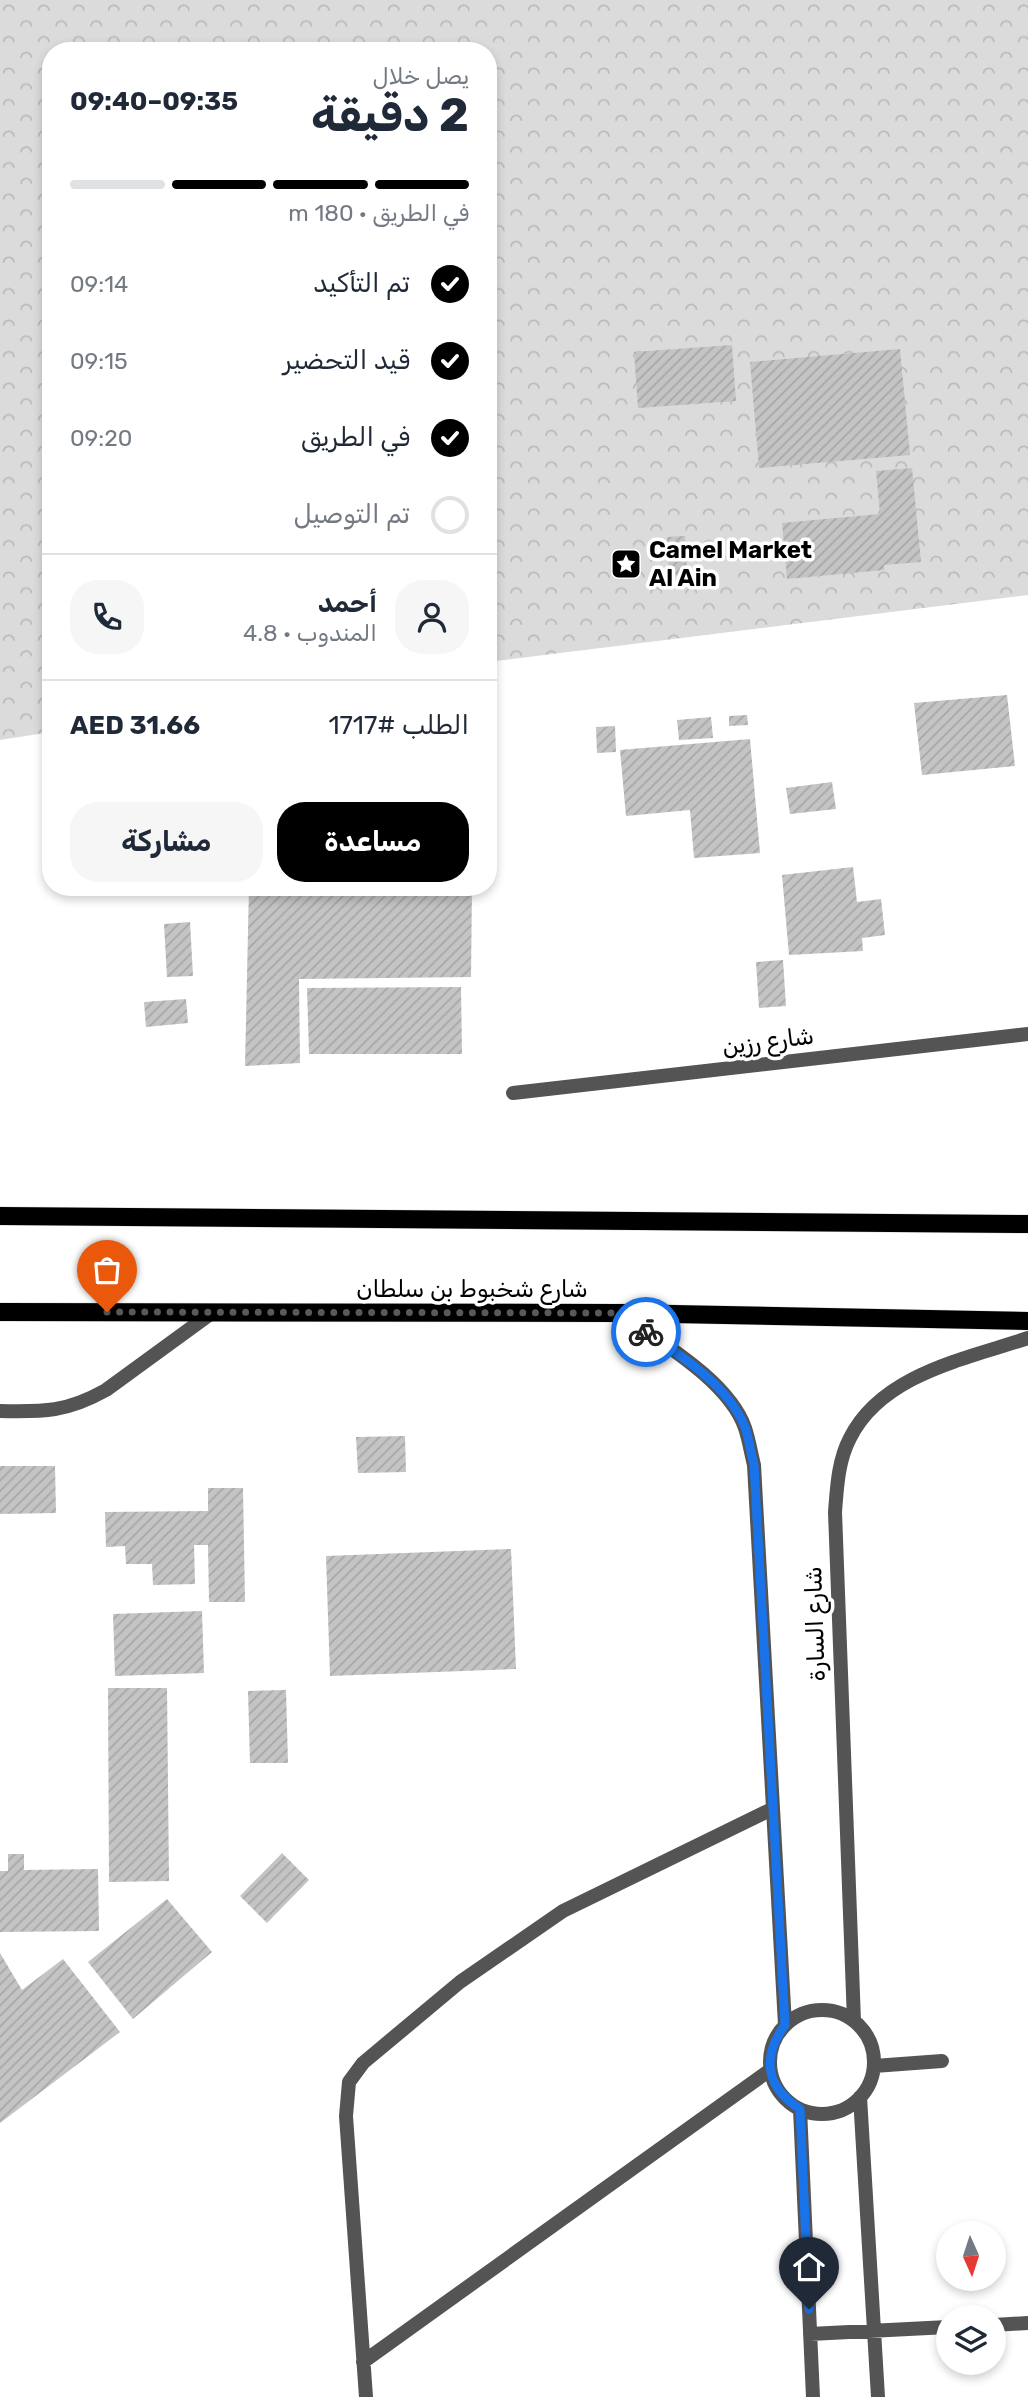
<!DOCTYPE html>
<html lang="ar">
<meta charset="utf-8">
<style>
body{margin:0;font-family:Rubik,Vazirmatn,sans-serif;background:#f6f6f7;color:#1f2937;direction:rtl;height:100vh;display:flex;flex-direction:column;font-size:26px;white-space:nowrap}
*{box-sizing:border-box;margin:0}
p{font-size:23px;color:#747a83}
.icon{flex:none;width:38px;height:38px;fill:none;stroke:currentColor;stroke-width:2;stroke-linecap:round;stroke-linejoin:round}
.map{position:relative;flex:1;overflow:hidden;direction:ltr}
.details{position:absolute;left:42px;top:42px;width:455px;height:854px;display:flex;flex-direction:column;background:#fff;border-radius:28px;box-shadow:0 4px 10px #0003;direction:rtl}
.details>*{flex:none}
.needle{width:46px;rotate:177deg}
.fabs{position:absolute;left:936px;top:2221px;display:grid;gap:14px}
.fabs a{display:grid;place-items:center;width:70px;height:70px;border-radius:50%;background:#fff;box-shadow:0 4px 10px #0003;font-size:35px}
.pin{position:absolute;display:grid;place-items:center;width:60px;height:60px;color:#fff;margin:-72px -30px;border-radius:50% 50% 50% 0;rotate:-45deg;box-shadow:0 0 7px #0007}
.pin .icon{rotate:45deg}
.courier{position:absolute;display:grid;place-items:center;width:70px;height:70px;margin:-35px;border:5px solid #1a73e8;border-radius:50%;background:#fff;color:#222;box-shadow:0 2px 9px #0007}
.overview em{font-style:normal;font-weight:700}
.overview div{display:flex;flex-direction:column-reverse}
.overview{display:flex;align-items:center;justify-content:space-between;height:119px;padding:0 28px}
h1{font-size:46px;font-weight:700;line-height:52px}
.bar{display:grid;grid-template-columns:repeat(4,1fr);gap:10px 7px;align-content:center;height:84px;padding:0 28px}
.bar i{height:9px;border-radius:5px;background:#e0e1e3}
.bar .on{background:#000}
.bar p{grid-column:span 4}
.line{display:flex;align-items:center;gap:18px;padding:0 28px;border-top:2px solid #e0e1e3}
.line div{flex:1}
.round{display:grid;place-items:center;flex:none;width:74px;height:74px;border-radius:28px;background:#f6f6f7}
ol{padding:0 28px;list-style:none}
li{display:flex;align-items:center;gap:21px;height:77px}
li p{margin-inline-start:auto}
li .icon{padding:7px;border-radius:50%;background:#000;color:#fff;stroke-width:4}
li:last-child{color:#747a83}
li i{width:38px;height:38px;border:4px solid #e0e1e3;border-radius:50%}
.cta{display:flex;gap:14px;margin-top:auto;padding:14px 28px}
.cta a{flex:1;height:80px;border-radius:28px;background:#000;color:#fff;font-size:28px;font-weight:700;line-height:80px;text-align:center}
.cta a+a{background:#f6f6f7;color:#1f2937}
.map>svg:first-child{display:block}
</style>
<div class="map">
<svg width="1028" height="2397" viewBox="0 0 1028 2397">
<defs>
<pattern id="forest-crowns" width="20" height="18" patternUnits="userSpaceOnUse" patternTransform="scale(1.75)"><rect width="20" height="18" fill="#dbdbdb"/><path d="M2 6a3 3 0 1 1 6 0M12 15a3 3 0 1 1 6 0" fill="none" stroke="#bababa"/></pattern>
<pattern id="building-hatch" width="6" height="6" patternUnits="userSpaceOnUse" patternTransform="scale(1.75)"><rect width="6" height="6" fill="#c4c4c4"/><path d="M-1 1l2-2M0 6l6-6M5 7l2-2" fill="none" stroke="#a7a7a7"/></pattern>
</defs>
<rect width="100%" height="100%" fill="#fff"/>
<path fill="url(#forest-crowns)" d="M 0,0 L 1028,0 L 1028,595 L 488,662 L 488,51 L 51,51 L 51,732 L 0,740 Z"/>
<path fill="url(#building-hatch)" d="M 732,345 L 736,401 L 638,408 L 634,352 Z
M 900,349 L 910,455 L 759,468 L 750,362 Z
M 912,468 L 921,562 L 884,565 L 884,570 L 787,579 L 782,523 L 880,514 L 876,471 Z
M 685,536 L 687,575 L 669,576 L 667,537 Z
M 1007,695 L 1015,766 L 922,775 L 914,703 Z
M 747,715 L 748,725 L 729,726 L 729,716 Z
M 711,717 L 713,738 L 679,740 L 677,720 Z
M 615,726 L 616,752 L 597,753 L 596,727 Z
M 750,739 L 760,853 L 694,858 L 690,810 L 626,816 L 620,750 Z
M 832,782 L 836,809 L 790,814 L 786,788 Z
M 853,867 L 857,902 L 881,899 L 885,935 L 862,938 L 863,951 L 789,955 L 782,875 Z
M 249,887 L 472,887 L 471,977 L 299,979 L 300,1063 L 245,1066 Z
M 190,922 L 193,976 L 167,977 L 164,924 Z
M 783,960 L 786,1006 L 759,1008 L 756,962 Z
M 461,987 L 462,1054 L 309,1054 L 307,988 Z
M 186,999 L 188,1023 L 146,1027 L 144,1002 Z
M 405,1436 L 406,1472 L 358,1473 L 356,1437 Z
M 0,1466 L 55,1466 L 56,1513 L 0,1514 Z
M 208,1488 L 243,1488 L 245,1602 L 209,1602 L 208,1545 L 194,1545 L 195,1584 L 153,1585 L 152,1564 L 126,1564 L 125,1546 L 106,1547 L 105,1512 L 208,1511 Z
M 511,1549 L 516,1669 L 330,1676 L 326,1556 Z
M 202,1611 L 204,1673 L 115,1676 L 113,1614 Z
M 108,1688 L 167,1688 L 169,1881 L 109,1882 Z
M 286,1690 L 288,1763 L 250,1763 L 248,1691 Z
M 282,1853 L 309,1880 L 267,1923 L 240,1896 Z
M 8,1854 L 24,1854 L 24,1870 L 98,1869 L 99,1931 L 0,1932 L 0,1871 L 8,1871 Z
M 167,1899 L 212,1952 L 133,2019 L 88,1962 Z
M 0,1953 L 22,1990 L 63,1959 L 120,2032 L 0,2123 Z"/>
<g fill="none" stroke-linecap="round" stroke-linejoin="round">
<g stroke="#dbdbdb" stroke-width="19">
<path id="primary" d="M 0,1216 L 1028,1224
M 0,1312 L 620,1313 L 1028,1321"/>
</g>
<path stroke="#545454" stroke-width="14" d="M 513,1093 L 1028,1034
M 620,1313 C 659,1341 729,1381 745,1428 C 749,1440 751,1453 754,1465 L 785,2025
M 0,1411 C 44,1412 67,1412 106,1390 L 213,1312
M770 2062a52 52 0 1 1 104 0a52 52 0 1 1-104 0Z
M 854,2021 L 835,1512 C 837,1487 838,1461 850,1438 C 882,1374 966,1359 1028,1338
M 874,2066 L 942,2061
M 860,2097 L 878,2397
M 800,2109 L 813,2397
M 994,2325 L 1028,2323
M 810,2334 L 948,2327
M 363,2362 L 770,2070
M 366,2397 L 346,2116 L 349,2082 L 363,2063 L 460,1982 L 563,1911 L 772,1809"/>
<use href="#primary" stroke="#000" stroke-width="18"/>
</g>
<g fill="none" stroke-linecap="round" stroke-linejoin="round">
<path stroke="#595959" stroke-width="7" stroke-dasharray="0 12.6" d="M 107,1312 L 620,1313 L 646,1332"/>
<path stroke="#1a73e8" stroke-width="9" d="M 646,1332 C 681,1356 728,1385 745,1427 C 749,1439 751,1453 754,1465 L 785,2025 C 761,2058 766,2087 800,2109 L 809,2309"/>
</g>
<defs>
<g id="sight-square" transform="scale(1.575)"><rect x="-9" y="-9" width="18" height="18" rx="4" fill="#000" stroke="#fff"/><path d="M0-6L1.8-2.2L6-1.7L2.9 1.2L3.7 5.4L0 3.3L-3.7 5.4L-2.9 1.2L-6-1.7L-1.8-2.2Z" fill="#fff"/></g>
</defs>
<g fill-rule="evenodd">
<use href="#sight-square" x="626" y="564"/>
</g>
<g text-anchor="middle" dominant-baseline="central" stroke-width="7" stroke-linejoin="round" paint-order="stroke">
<g font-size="24" font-weight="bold" fill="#000" stroke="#fff" text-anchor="start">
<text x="649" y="550">Camel Market<tspan x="649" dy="28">Al Ain</tspan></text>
</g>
<g font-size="24" fill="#000" stroke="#fff">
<text transform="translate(768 1041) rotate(-7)">شارع رزين</text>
<text x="472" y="1289">شارع شخبوط بن سلطان</text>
<text transform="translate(815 1624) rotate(-92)">شارع السارة</text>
</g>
</g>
</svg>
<div class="fabs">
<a><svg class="needle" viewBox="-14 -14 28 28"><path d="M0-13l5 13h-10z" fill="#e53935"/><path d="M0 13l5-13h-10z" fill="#747a83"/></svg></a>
<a><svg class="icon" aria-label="layers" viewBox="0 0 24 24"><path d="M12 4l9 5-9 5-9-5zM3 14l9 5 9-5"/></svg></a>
</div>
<div class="pin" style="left:107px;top:1312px;background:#ea580c"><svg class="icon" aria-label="bag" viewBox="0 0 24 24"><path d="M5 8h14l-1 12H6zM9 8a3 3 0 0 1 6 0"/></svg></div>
<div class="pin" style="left:809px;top:2309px;background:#1f2937"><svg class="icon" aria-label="home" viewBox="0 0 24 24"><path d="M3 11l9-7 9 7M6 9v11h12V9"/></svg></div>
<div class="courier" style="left:646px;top:1332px"><svg class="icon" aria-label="bike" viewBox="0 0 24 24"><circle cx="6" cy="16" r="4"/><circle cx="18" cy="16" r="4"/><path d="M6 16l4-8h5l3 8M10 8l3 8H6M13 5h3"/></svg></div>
<section class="details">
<div class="overview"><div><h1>2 دقيقة</h1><p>يصل خلال</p></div><em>09:35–09:40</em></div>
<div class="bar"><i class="on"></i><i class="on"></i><i class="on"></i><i></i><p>في الطريق · 180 m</p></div>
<ol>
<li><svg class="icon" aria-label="check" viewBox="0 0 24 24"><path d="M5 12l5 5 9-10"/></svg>تم التأكيد<p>09:14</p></li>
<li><svg class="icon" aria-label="check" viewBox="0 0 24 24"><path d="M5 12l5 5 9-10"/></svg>قيد التحضير<p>09:15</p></li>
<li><svg class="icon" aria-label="check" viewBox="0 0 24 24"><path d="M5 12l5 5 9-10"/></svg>في الطريق<p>09:20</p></li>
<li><i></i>تم التوصيل</li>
</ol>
<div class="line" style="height:126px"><a class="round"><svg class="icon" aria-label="person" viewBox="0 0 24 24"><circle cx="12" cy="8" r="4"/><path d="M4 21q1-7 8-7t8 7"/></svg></a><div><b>أحمد</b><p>المندوب · 4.8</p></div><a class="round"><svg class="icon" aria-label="phone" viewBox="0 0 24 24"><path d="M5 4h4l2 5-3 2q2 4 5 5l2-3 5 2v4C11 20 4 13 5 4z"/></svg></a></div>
<div class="line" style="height:91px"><div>الطلب #1717</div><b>AED 31.66</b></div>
<div class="cta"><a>مساعدة</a><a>مشاركة</a></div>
</section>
</div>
